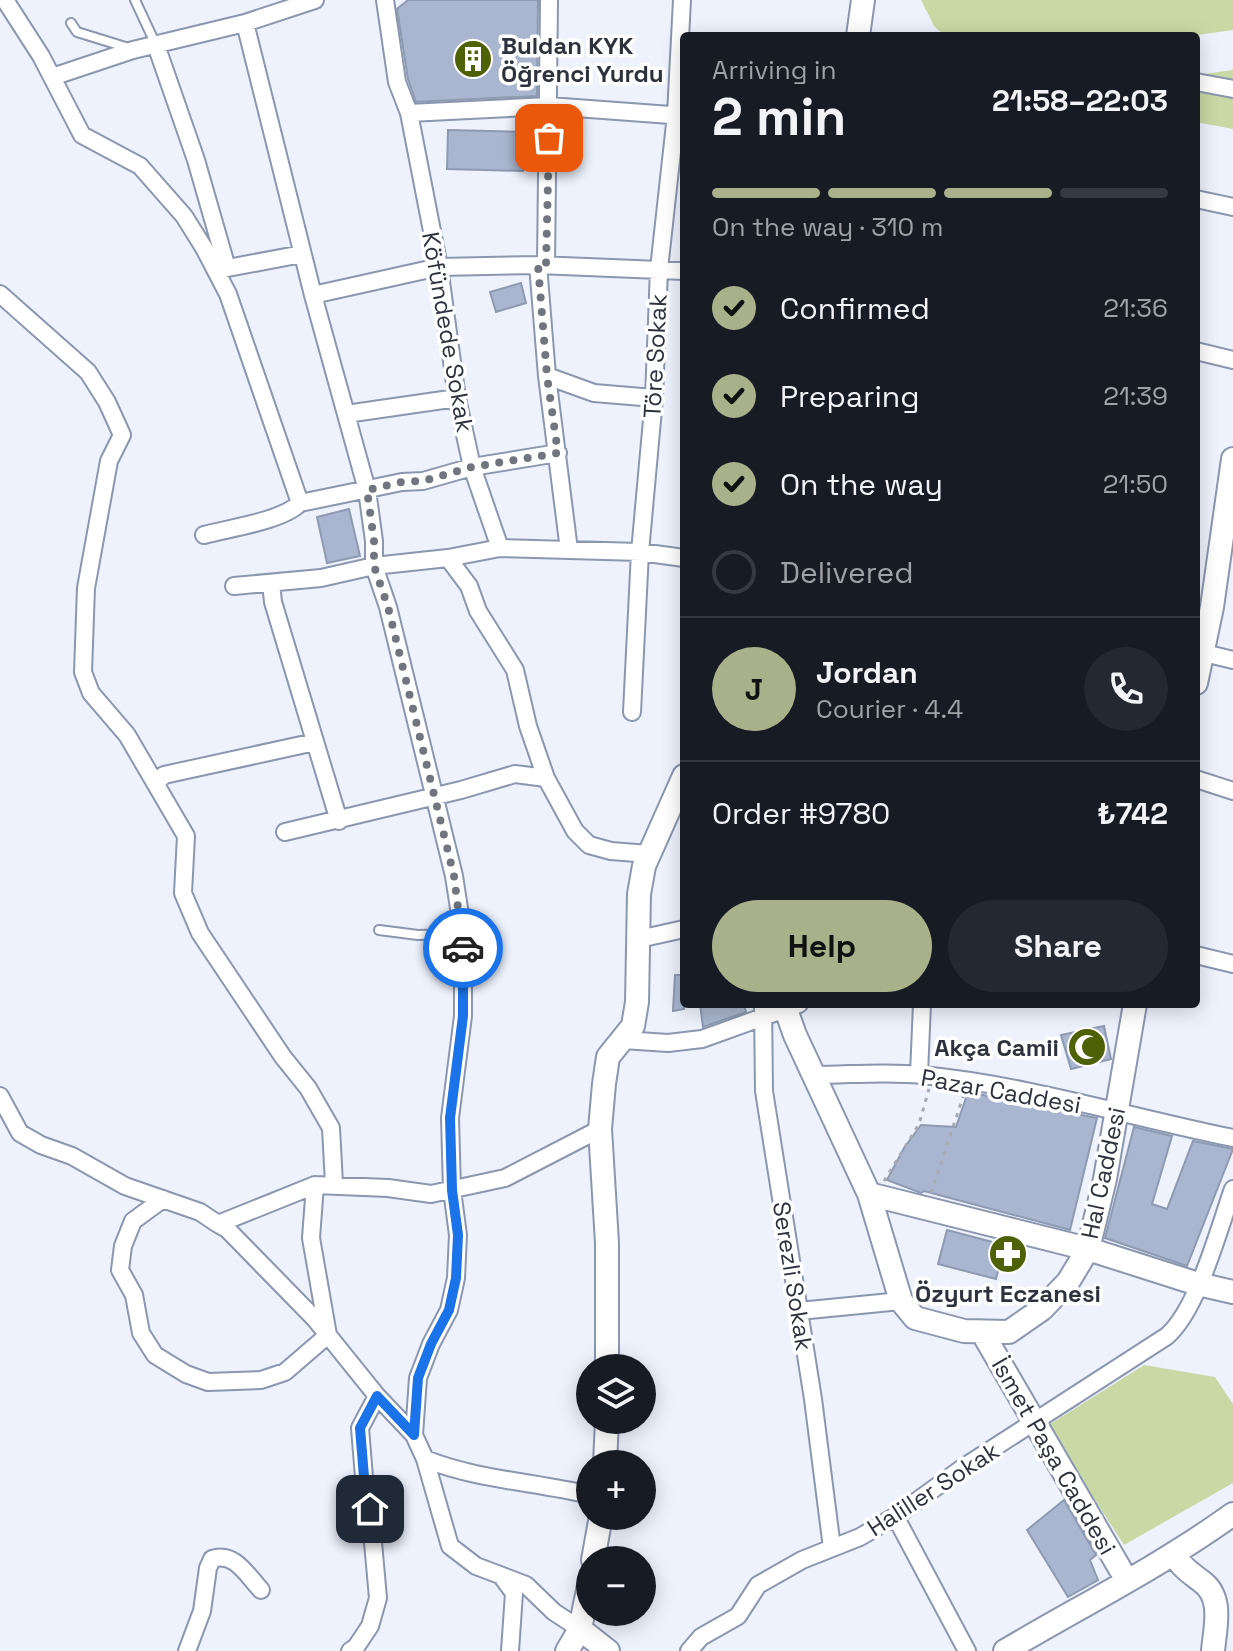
<!DOCTYPE html>
<meta charset="utf-8">
<style>
body{margin:0;font-family:"Space Grotesk",sans-serif;background:#242831;color:#f1f3f6;height:100vh;display:flex;flex-direction:column;font-size:30px;white-space:nowrap}
*{box-sizing:border-box;margin:0}
p{font-size:26px;color:#9ea1a6}
.icon{flex:none;width:44px;height:44px;fill:none;stroke:currentColor;stroke-width:2;stroke-linecap:round;stroke-linejoin:round}
.map{position:relative;flex:1;overflow:hidden}
.details{position:absolute;left:680px;top:32px;width:520px;height:976px;display:flex;flex-direction:column;background:#171b24;border-radius:8px;box-shadow:0 4px 20px #0003}
.details>*{flex:none}
.tools{position:absolute;left:576px;top:1354px;display:grid;gap:16px}
.tools a{display:grid;place-items:center;width:80px;height:80px;border-radius:50%;background:#171b24;box-shadow:0 4px 20px #0003;font-size:40px}
.pin{position:absolute;display:grid;place-items:center;width:68px;height:68px;color:#fff;margin:-34px;border-radius:16px;box-shadow:0 4px 12px #0006}
.courier{position:absolute;display:grid;place-items:center;width:80px;height:80px;margin:-40px;border:6px solid #1a73e8;border-radius:50%;background:#fff;color:#222;box-shadow:0 2px 10px #0007}
.overview em{font-style:normal;font-weight:600}
.overview div{display:flex;flex-direction:column-reverse}
.overview{display:flex;align-items:center;justify-content:space-between;height:136px;padding:0 32px}
h1{font-size:52px;font-weight:600;line-height:60px}
.bar{display:grid;grid-template-columns:repeat(4,1fr);gap:12px 8px;align-content:center;height:96px;padding:0 32px}
.bar i{height:10px;border-radius:6px;background:#363941}
.bar .selected{background:#a8b18a}
.bar p{grid-column:span 4}
.line{display:flex;align-items:center;gap:20px;padding:0 32px;border-top:2px solid #363941}
.line div{flex:1}
.round{display:grid;place-items:center;flex:none;width:84px;height:84px;border-radius:42px;background:#242831}
ol{padding:0 32px;list-style:none}
li{display:flex;align-items:center;gap:24px;height:88px}
li p{margin-inline-start:auto}
li .icon{padding:8px;border-radius:50%;background:#a8b18a;color:#111;stroke-width:4}
li:last-child{color:#9ea1a6}
li i{width:44px;height:44px;border:4px solid #363941;border-radius:50%}
.button{display:flex;gap:16px;margin-top:auto;padding:16px 32px}
.button a{flex:1;height:92px;border-radius:48px;background:#a8b18a;color:#111;font-size:32px;font-weight:600;line-height:92px;text-align:center}
.button a+a{background:#242831;color:#f1f3f6}
.map>svg:first-child{display:block}
</style>
<div class="map">
<svg width="1233" height="1651" viewBox="0 0 1233 1651">
<rect width="100%" height="100%" fill="#edf2fd"/>
<path fill="#c9d9a6" d="M 921,0 L 1233,0 L 1233,30 L 1190,36 L 945,36 L 934,26 Z
M 1233,70 L 1233,129 L 1196,122 L 1196,75 Z
M 1144,1365 L 1215,1377 L 1233,1404 L 1233,1483 L 1124,1545 L 1047,1426 Z"/>
<path fill="#aab6cf" stroke="#8e99b2" stroke-width="2" d="M 408,0 L 538,0 L 537,96 L 416,102 L 408,79 L 397,9 Z
M 448,130 L 525,132 L 523,171 L 447,169 Z
M 521,283 L 526,303 L 496,312 L 490,292 Z
M 349,509 L 360,556 L 327,563 L 317,517 Z
M 675,975 L 684,975 L 684,1009 L 673,1011 Z
M 700,1004 L 744,1004 L 746,1012 L 703,1027 Z
M 1104,1026 L 1111,1059 L 1071,1069 L 1061,1035 Z
M 968,1092 L 1097,1118 L 1070,1230 L 924,1191 L 921,1193 L 887,1180 L 904,1148 L 921,1125 L 956,1127 Z
M 1134,1127 L 1172,1136 L 1152,1204 L 1167,1209 L 1193,1141 L 1233,1149 L 1187,1266 L 1105,1238 Z
M 947,1230 L 1004,1245 L 996,1279 L 938,1264 Z
M 1064,1500 L 1096,1555 L 1090,1560 L 1098,1580 L 1068,1597 L 1027,1530 Z"/>
<g fill="none" stroke-linecap="round" stroke-linejoin="round">
<g stroke="#8b96af" stroke-width="12">
<path id="lane" d="M 135,0 L 156,45
M 71,23 L 77,32 L 132,49
M 379,930 L 418,935 L 462,934"/>
</g>
<g stroke="#8b96af" stroke-width="20">
<path id="street" d="M 5,0 L 41,56 L 82,135 L 140,166 L 184,216 L 204,248 L 228,294 L 300,503 L 402,482 L 423,481 L 472,467 L 558,453
M 385,0 L 397,82 L 409,113 L 549,106 L 684,116
M 245,23 L 313,295 L 367,490 L 374,541 L 374,566 L 388,607 L 454,876 L 463,934 L 463,1016 L 450,1118 L 452,1190 L 458,1235 L 456,1278 L 449,1310 L 431,1344 L 418,1378 L 414,1435
M 156,45 L 196,160 L 227,268
M 52,77 L 133,50 L 245,23 L 315,0
M 1196,82 L 1233,89
M 409,113 L 439,267 L 457,398 L 472,467 L 500,548
M 1196,199 L 1233,207
M 538,265 L 547,376 L 569,550
M 546,265 L 549,0
M 217,270 L 302,254
M 0,294 L 88,372 L 107,402 L 122,435 L 109,461 L 86,588 L 83,672 L 91,693 L 127,735 L 186,836 L 183,893 L 200,933 L 283,1057 L 308,1088 L 331,1128 L 334,1184
M 313,295 L 439,267 L 538,265 L 684,271
M 1196,351 L 1233,360
M 547,376 L 594,393 L 654,398
M 346,414 L 457,398
M 204,535 C 230,528 282,521 300,503
M 448,558 L 469,586 L 478,611 L 515,670 L 528,726 L 546,778 L 575,831 L 589,845 L 611,851 L 649,854
M 271,583 L 273,602 L 339,821
M 234,586 L 321,578 L 374,566 L 448,558 L 500,548 L 640,552 L 684,558
M 1196,651 L 1233,660
M 632,712 L 640,552 L 654,398 L 659,269 L 676,115 L 682,0
M 1196,779 L 1233,791
M 156,783 L 164,775 L 315,742
M 285,832 L 461,790 L 515,774 L 546,778
M 639,939 L 684,929
M 1196,955 L 1233,964
M 763,1004 L 764,1091 L 813,1399 L 832,1548
M 623,1040 L 668,1043 L 702,1039 L 799,1004
M 919,1074 L 922,1004
M 813,1075 C 849,1075 887,1071 922,1075 C 1027,1085 1130,1117 1233,1138
M 0,1096 L 20,1133 L 41,1145 L 72,1156 L 125,1186 L 200,1212 L 218,1224 L 315,1185 L 388,1188 L 431,1194 L 505,1178 L 600,1129
M 163,1199 L 133,1221 L 123,1246 L 120,1270 L 134,1295 L 141,1333 L 155,1355 L 186,1374 L 208,1382 L 261,1380 L 285,1372 L 328,1335 L 311,1238 L 315,1185
M 218,1224 L 227,1229 L 315,1319 L 377,1396 L 414,1435 L 425,1459 L 450,1546 L 476,1566 L 526,1585 L 554,1612 L 580,1629
M 799,1311 L 901,1301
M 425,1459 C 478,1480 535,1482 590,1495
M 895,1516 L 967,1651
M 502,1577 L 514,1593 L 510,1651
M 187,1651 L 202,1611 L 208,1568 L 212,1559 C 234,1551 247,1575 261,1590
M 350,1651 L 356,1647 L 370,1626 L 378,1598 L 370,1509 L 364,1477 L 360,1428 L 377,1396
M 689,1651 L 701,1637 L 738,1616 L 758,1585 L 802,1560 L 860,1537 L 899,1514 L 961,1469 L 1167,1336 C 1198,1309 1219,1228 1233,1189"/>
</g>
<g stroke="#8b96af" stroke-width="26">
<path id="secondary" d="M 858,36 L 863,0
M 1196,683 L 1212,607 L 1233,459
M 784,1004 L 795,1035 L 869,1194 L 901,1301 L 915,1318 L 964,1331 L 1009,1332 L 1042,1309 L 1068,1282 L 1088,1249 L 1105,1179 L 1135,1004
M 869,1194 L 1088,1249 L 1198,1284 L 1233,1292
M 982,1332 L 1126,1579
M 607,1368 L 607,1243 L 600,1129 L 604,1084 L 608,1057 L 633,1026 L 637,1002 L 639,894 L 644,866 L 684,776
M 605,1464 L 607,1420
M 1174,1555 C 1184,1569 1188,1571 1201,1581 C 1224,1597 1215,1627 1213,1651
M 593,1560 L 601,1516
M 580,1629 L 608,1651
M 567,1651 L 580,1629 L 590,1580
M 1005,1651 C 1081,1606 1161,1566 1233,1514"/>
</g>
<path stroke="#a6abb6" stroke-width="3" stroke-dasharray="4 6" stroke-linecap="butt" d="M 884,1181 L 919,1124 L 929,1089
M 931,1193 L 964,1094"/>
<use href="#lane" stroke="#fff" stroke-width="8"/>
<use href="#street" stroke="#fff" stroke-width="16"/>
<use href="#secondary" stroke="#fff" stroke-width="22"/>
</g>
<g fill="none" stroke-linecap="round" stroke-linejoin="round">
<path stroke="#717580" stroke-width="8" stroke-dasharray="0 14.4" d="M 463,948 L 454,876 L 388,607 L 374,566 L 374,541 L 367,490 L 402,482 L 423,481 L 472,467 L 558,453 L 547,376 L 538,265 L 546,265 L 549,138"/>
<path stroke="#1a73e8" stroke-width="10" d="M 370,1509 L 364,1477 L 360,1428 L 377,1396 L 414,1435 L 418,1378 L 431,1344 L 449,1310 L 456,1278 L 458,1235 L 452,1190 L 450,1118 L 463,1016 L 463,948"/>
</g>
<defs>
<g id="building-disc" transform="scale(2)"><circle r="9.5" fill="#4e6107" stroke="#fff"/><path d="M-4-6H4V6H1V3H-1V6H-4ZM-2.5-4.3h1.7v1.8h-1.7ZM.8-4.3h1.7v1.8H.8ZM-2.5-1h1.7V.8h-1.7ZM.8-1h1.7V.8H.8Z" fill="#fff"/></g>
<g id="mosque-disc" transform="scale(2)"><circle r="9.5" fill="#4e6107" stroke="#fff"/><path d="M3.5-4.9A6 6 0 1 0 3.5 4.9A5 5 0 1 1 3.5-4.9Z" fill="#fff"/></g>
<g id="pharmacy-disc" transform="scale(2)"><circle r="9.5" fill="#4e6107" stroke="#fff"/><path d="M-2-6h4v4h4v4h-4v4h-4v-4h-4v-4h4Z" fill="#fff"/></g>
</defs>
<g fill-rule="evenodd">
<use href="#building-disc" x="473" y="59"/>
<use href="#mosque-disc" x="1087" y="1047"/>
<use href="#pharmacy-disc" x="1008" y="1254"/>
</g>
<g text-anchor="middle" dominant-baseline="central" stroke-width="7" stroke-linejoin="round" paint-order="stroke">
<g font-size="24" font-weight="bold" fill="#2e323d" stroke="#fff" text-anchor="start">
<text x="501" y="45">Buldan KYK<tspan x="501" dy="28">Öğrenci Yurdu</tspan></text>
<text x="1059" y="1047" text-anchor="end">Akça Camii</text>
<text x="1008" y="1293" text-anchor="middle">Özyurt Eczanesi</text>
</g>
<g font-size="24" fill="#2e323d" stroke="#fff">
<text transform="translate(448 332) rotate(80)">Köfündede Sokak</text>
<text transform="translate(655 356) rotate(-87)">Töre Sokak</text>
<text transform="translate(1001 1091) rotate(10)">Pazar Caddesi</text>
<text transform="translate(1103 1173) rotate(-78)">Hal Caddesi</text>
<text transform="translate(793 1276) rotate(81)">Serezli Sokak</text>
<text transform="translate(1054 1456) rotate(60)">İsmet Paşa Caddesi</text>
<text transform="translate(933 1489) rotate(-33)">Haliller Sokak</text>
</g>
</g>
</svg>
<div class="tools">
<a><svg class="icon" aria-label="layers" viewBox="0 0 24 24"><path d="M12 4l9 5-9 5-9-5zM3 14l9 5 9-5"/></svg></a>
<a>+</a>
<a>−</a>
</div>
<div class="pin" style="left:549px;top:138px;background:#ea580c"><svg class="icon" aria-label="bag" viewBox="0 0 24 24"><path d="M5 8h14l-1 12H6zM9 8a3 3 0 0 1 6 0"/></svg></div>
<div class="pin" style="left:370px;top:1509px;background:#1f2937"><svg class="icon" aria-label="home" viewBox="0 0 24 24"><path d="M3 11l9-7 9 7M6 9v11h12V9"/></svg></div>
<div class="courier" style="left:463px;top:948px"><svg class="icon" aria-label="car" viewBox="0 0 24 24"><path d="M5 17H2v-5l4-1 3-4h7l3 4 3 1v5h-3M9 17h6M6 11h13"/><circle cx="7" cy="17" r="2"/><circle cx="17" cy="17" r="2"/></svg></div>
<section class="details">
<div class="overview"><div><h1>2 min</h1><p>Arriving in</p></div><em>21:58–22:03</em></div>
<div class="bar"><i class="selected"></i><i class="selected"></i><i class="selected"></i><i></i><p>On the way · 310 m</p></div>
<ol>
<li><svg class="icon" aria-label="check" viewBox="0 0 24 24"><path d="M5 12l5 5 9-10"/></svg>Confirmed<p>21:36</p></li>
<li><svg class="icon" aria-label="check" viewBox="0 0 24 24"><path d="M5 12l5 5 9-10"/></svg>Preparing<p>21:39</p></li>
<li><svg class="icon" aria-label="check" viewBox="0 0 24 24"><path d="M5 12l5 5 9-10"/></svg>On the way<p>21:50</p></li>
<li><i></i>Delivered</li>
</ol>
<div class="line" style="height:144px"><b class="round" style="background:#a8b18a;color:#111">J</b><div><b>Jordan</b><p>Courier · 4.4</p></div><a class="round"><svg class="icon" aria-label="phone" viewBox="0 0 24 24"><path d="M5 4h4l2 5-3 2q2 4 5 5l2-3 5 2v4C11 20 4 13 5 4z"/></svg></a></div>
<div class="line" style="height:104px"><div>Order #9780</div><b>₺742</b></div>
<div class="button"><a>Help</a><a>Share</a></div>
</section>
</div>
